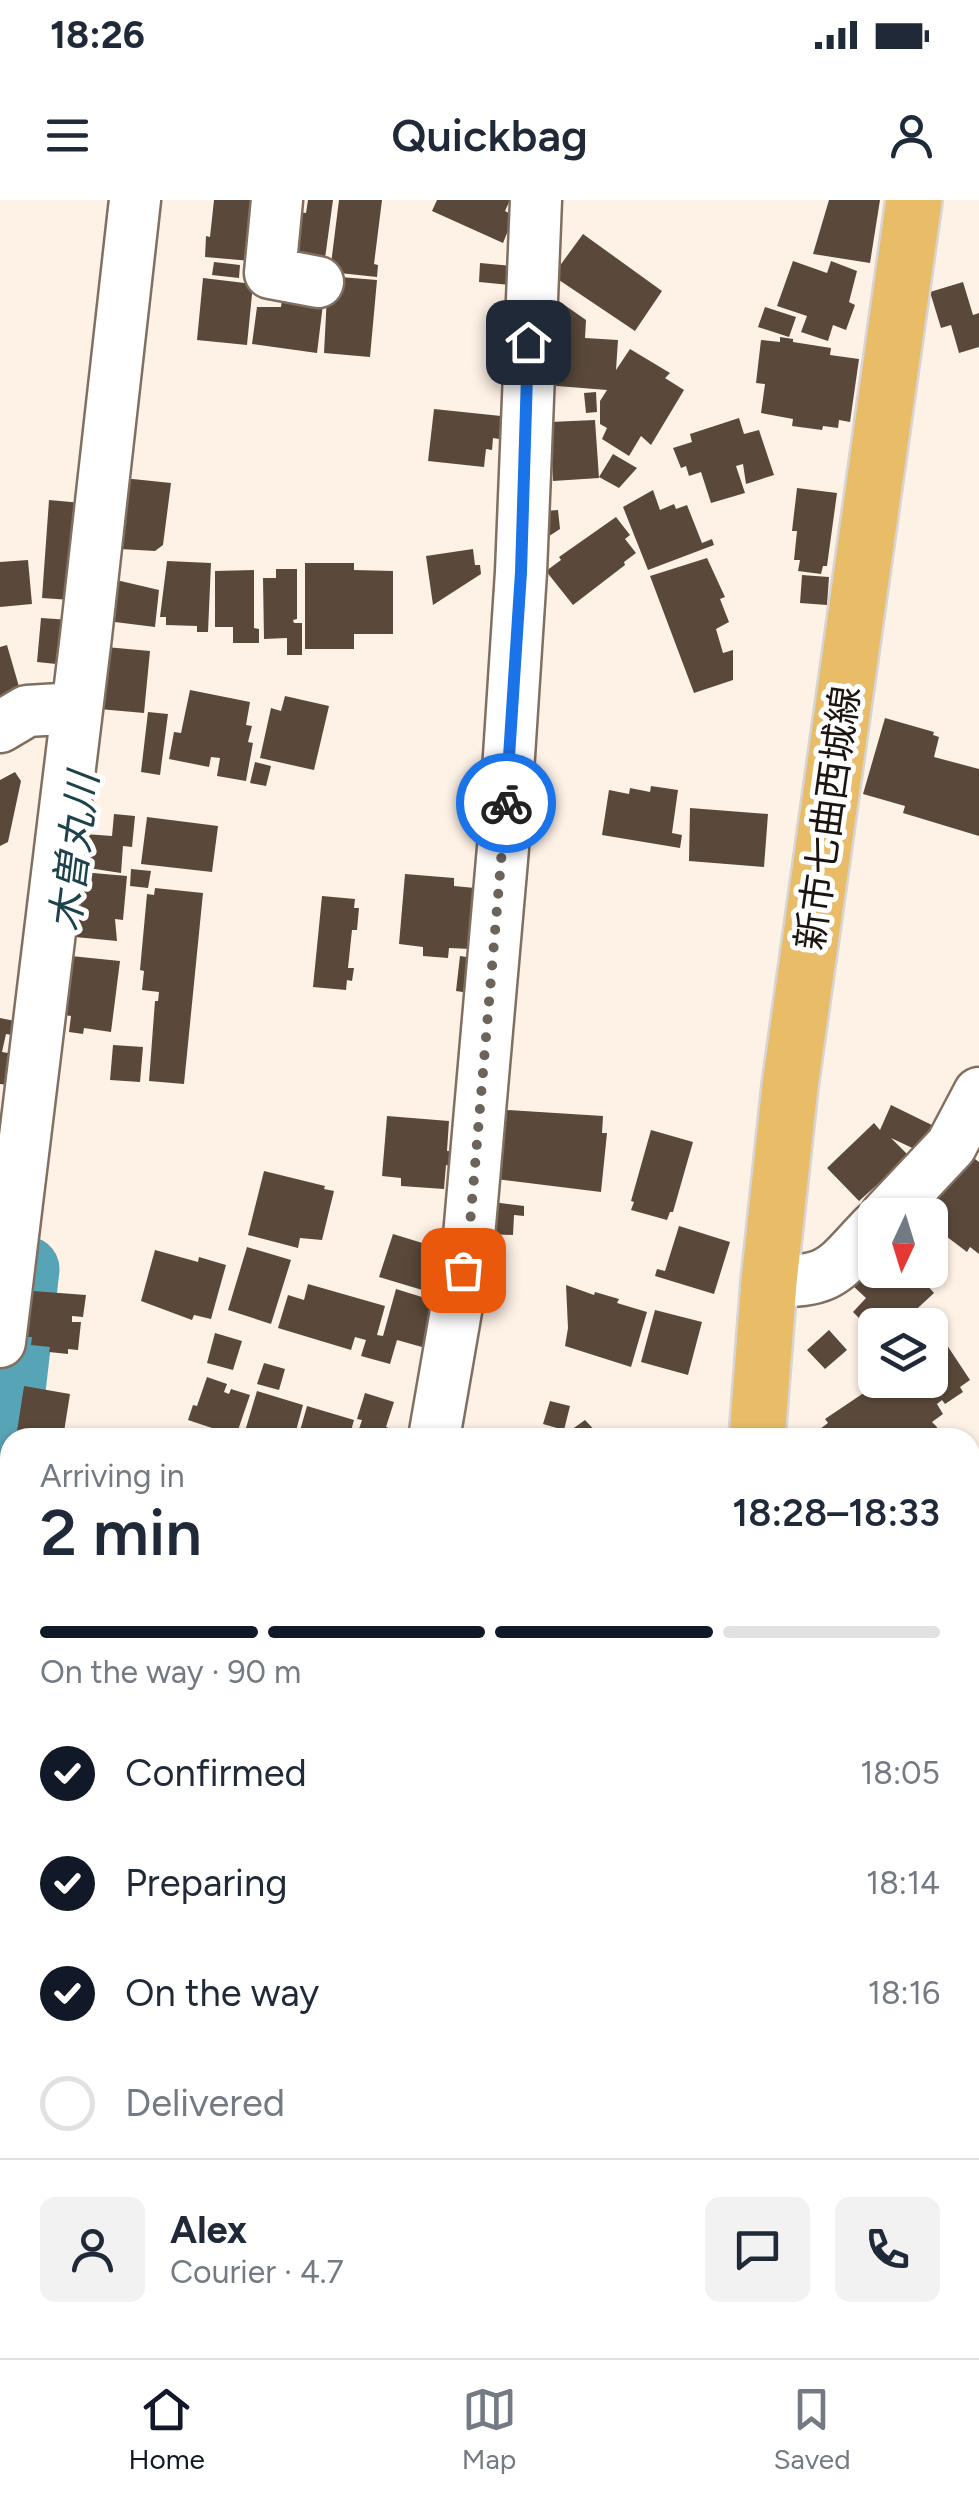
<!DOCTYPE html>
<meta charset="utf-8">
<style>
body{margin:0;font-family:Figtree,"Noto Sans JP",sans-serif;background:#f2f2f3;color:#1f2937;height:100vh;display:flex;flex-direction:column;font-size:38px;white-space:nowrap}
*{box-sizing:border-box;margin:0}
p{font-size:32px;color:#747a83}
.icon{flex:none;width:55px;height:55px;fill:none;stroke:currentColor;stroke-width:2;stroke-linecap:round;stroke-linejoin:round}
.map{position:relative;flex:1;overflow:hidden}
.side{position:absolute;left:0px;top:1228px;width:980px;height:932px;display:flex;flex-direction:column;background:#fff;border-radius:30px 30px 0 0;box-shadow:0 2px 8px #0004}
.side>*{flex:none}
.needle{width:65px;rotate:184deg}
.controls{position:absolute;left:858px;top:998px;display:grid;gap:20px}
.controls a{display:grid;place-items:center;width:90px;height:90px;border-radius:15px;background:#fff;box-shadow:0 2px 8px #0004;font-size:50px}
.pin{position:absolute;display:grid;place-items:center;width:85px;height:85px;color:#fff;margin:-42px;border-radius:20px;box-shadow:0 5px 15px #0006}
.courier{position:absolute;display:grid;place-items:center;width:100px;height:100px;margin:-50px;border:8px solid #1a73e8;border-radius:50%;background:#fff;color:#222;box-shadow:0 2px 12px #0007}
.head em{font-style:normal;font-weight:600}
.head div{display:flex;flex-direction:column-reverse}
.head{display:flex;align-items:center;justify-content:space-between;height:170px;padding:0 40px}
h1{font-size:65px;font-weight:600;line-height:75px}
.bar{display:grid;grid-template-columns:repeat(4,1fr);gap:15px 10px;align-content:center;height:120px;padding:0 40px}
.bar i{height:12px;border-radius:8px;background:#e0e1e3}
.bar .selected{background:#111827}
.bar p{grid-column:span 4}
.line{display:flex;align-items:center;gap:25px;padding:0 40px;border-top:2px solid #e0e1e3}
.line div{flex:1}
.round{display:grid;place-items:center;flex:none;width:105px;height:105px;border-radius:15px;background:#f2f2f3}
ol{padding:0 40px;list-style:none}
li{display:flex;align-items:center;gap:30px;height:110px}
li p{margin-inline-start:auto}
li .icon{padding:10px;border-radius:50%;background:#111827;color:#fff;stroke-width:4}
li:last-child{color:#747a83}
li i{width:55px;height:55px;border:5px solid #e0e1e3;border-radius:50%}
.status{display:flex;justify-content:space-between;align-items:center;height:70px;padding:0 50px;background:#fff;direction:ltr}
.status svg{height:28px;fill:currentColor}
header{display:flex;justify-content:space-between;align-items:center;height:130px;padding:0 40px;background:#fff;font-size:45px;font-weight:600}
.tabs{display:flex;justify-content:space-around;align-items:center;height:140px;border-top:2px solid #e0e1e3;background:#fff;font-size:28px;color:#747a83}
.tabs a{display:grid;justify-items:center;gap:5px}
.tabs .selected{color:#111827}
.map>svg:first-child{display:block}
</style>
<div class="status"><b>18:26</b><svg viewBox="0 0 49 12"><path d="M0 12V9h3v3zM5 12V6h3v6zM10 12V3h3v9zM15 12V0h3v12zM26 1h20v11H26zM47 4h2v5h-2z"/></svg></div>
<header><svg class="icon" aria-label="menu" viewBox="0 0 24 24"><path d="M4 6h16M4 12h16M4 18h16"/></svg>Quickbag<svg class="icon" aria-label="person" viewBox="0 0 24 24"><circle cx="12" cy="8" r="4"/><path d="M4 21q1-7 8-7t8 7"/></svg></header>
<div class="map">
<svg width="979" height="2158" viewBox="0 0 979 2158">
<rect width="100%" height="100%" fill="#fef2e7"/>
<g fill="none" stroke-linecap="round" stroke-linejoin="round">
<path stroke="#58a4b7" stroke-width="65" d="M 0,1303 L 27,1069
M 0,1575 L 10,1599
M 970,1984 L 979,1983"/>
</g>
<path fill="#5a493b" d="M 214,0 L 261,0 L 251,61 L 205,57 L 206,36 L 210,37 Z
M 308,0 L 333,0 L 323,73 L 277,67 L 284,10 L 306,13 Z
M 339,0 L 382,0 L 374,64 L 378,65 L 377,77 L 330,72 Z
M 437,0 L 510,0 L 505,11 L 514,16 L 503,43 L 432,11 Z
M 829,0 L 880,0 L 870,63 L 813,54 Z
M 583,34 L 662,91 L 635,131 L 556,78 L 559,73 L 556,71 Z
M 793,61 L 827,73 L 831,61 L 857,71 L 849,102 L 855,105 L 846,130 L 833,125 L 828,141 L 801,132 L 807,116 L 777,106 Z
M 214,62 L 240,65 L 239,78 L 212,75 Z
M 480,63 L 512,66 L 511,85 L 479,82 Z
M 328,76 L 377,80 L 370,157 L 324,153 Z
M 203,78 L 253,84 L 247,145 L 197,140 Z
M 963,82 L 973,115 L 979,113 L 979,147 L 959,153 L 951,125 L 941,128 L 930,92 Z
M 553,97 L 586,120 L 585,138 L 618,140 L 616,170 L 630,149 L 670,173 L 665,178 L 684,190 L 651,245 L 641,236 L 629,256 L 602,239 L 607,228 L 600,224 L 600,201 L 607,190 L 545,185 Z
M 282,99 L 323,104 L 317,153 L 252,144 L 257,107 L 281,107 Z
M 765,107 L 796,117 L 789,137 L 758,127 Z
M 780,137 L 793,139 L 793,142 L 831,148 L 830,155 L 859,159 L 850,222 L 839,220 L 838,228 L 823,226 L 822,230 L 792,226 L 793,219 L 761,213 L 765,184 L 756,183 L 761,140 L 780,142 Z
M 596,192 L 597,212 L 586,213 L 584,193 Z
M 434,209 L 501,216 L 499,239 L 493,238 L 492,250 L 486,249 L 484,267 L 428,261 Z
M 739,218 L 744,234 L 759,230 L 774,275 L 746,284 L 743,264 L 736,266 L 745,293 L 711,303 L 701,272 L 689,276 L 686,266 L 681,268 L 673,248 L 692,242 L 690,234 Z
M 595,220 L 599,278 L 553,281 L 550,222 Z
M 613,254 L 637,268 L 619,288 L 599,277 Z
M 123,278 L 171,283 L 163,345 L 155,351 L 120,349 Z
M 797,288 L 837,293 L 827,366 L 823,366 L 821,374 L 798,371 L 800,360 L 794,360 L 797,331 L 792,331 Z
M 653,290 L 660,310 L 674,304 L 676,309 L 687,305 L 702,343 L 712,339 L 714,345 L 648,370 L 623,307 Z
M 49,300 L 82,303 L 71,400 L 42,398 Z
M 558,310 L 560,329 L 537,344 L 533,312 Z
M 616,317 L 630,335 L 625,339 L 636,353 L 624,362 L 625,365 L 573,405 L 546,371 L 561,360 L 559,357 Z
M 473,349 L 475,365 L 480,365 L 481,374 L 433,405 L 426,356 Z
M 707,358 L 725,397 L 720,399 L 729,422 L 716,429 L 723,453 L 733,450 L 733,480 L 694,493 L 650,376 Z
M 28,360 L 32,404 L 0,407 L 0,362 Z
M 167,361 L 211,363 L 208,432 L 197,432 L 197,426 L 166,425 L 166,417 L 160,417 Z
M 305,363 L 354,363 L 354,370 L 393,371 L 393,434 L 354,434 L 354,449 L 305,449 Z
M 276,369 L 297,369 L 297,419 L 293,420 L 294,423 L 302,423 L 302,455 L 287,455 L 287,438 L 264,439 L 263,378 L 276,378 Z
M 254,370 L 254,428 L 259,429 L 259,443 L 233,443 L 233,427 L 215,427 L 215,371 Z
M 802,375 L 829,377 L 827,405 L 800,403 Z
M 112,379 L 159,390 L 155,427 L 107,421 Z
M 41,418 L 71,420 L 66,465 L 37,462 Z
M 7,445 L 24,504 L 0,511 L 0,447 Z
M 106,447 L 150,451 L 144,513 L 99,509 Z
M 190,490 L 250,502 L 246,525 L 252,526 L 248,542 L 253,543 L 246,581 L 217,576 L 220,558 L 211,557 L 209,567 L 169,559 L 174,532 L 181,533 Z
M 285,496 L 329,506 L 314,570 L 260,558 L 271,508 L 281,511 Z
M 148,512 L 168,514 L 160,575 L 141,572 Z
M 885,518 L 934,532 L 933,535 L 939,537 L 934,557 L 979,569 L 979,636 L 903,613 L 905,606 L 863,594 Z
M 255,562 L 271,566 L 266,586 L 250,583 Z
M 15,572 L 21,581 L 8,642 L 0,646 L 0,580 Z
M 651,586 L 678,590 L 672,633 L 682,635 L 680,648 L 602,635 L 609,590 L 629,594 L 630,588 L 650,592 Z
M 525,595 L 552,599 L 547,626 L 521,622 Z
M 690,608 L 768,614 L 764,667 L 689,661 Z
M 114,614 L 135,616 L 132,647 L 123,646 L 121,673 L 82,667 L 85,634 L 112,636 Z
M 147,617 L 218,626 L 212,672 L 141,664 Z
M 131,669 L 151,671 L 148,688 L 130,686 Z
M 82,672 L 127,676 L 123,720 L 115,719 L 117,741 L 75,737 Z
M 405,674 L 454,678 L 454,686 L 475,688 L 471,749 L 449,748 L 448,758 L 423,756 L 423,747 L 399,744 Z
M 155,688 L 203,693 L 184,884 L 149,881 L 155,801 L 158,801 L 159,792 L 142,790 L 144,771 L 140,770 L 147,694 L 154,695 Z
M 322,696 L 355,699 L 354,708 L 359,708 L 357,730 L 352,730 L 348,768 L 354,768 L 352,781 L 347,780 L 346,790 L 313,787 Z
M 71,756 L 120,761 L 111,832 L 84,828 L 83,834 L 69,832 L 71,816 L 64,815 Z
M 460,756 L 473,758 L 469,793 L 456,791 Z
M 0,818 L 15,821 L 12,835 L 6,834 L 2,852 L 20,855 L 15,886 L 0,884 Z
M 113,845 L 143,847 L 140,882 L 110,880 Z
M 891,905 L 936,927 L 923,953 L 891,938 L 909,956 L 859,1001 L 827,968 L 874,923 L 880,930 Z
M 492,909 L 603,916 L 602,933 L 607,933 L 601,992 L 487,978 Z
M 387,916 L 449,921 L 447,951 L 451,951 L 450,966 L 446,965 L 444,989 L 401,986 L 401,978 L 382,976 Z
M 651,930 L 693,942 L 673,1012 L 670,1012 L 667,1020 L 631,1010 L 634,1002 L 631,1001 Z
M 967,953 L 979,962 L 979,1054 L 970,1047 L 967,1052 L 930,1024 L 930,1015 L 922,1015 Z
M 264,971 L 325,986 L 324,989 L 334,991 L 322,1040 L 300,1038 L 298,1048 L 248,1035 Z
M 485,1001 L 524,1006 L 524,1016 L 514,1015 L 513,1035 L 484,1034 Z
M 679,1026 L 730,1042 L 714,1094 L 655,1076 L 657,1069 L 665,1071 Z
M 393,1034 L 442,1049 L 429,1092 L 379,1077 Z
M 247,1047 L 291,1060 L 271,1124 L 228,1110 Z
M 155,1050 L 198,1062 L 199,1057 L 226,1065 L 211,1119 L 194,1115 L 192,1120 L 141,1101 Z
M 875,1060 L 875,1070 L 930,1070 L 930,1061 L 938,1069 L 925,1083 L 934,1093 L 906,1119 L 896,1121 L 891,1117 L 884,1125 L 875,1125 L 875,1134 L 853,1112 L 866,1098 L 852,1085 Z
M 308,1084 L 385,1106 L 377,1135 L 383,1136 L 396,1089 L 435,1101 L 422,1147 L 397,1140 L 390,1164 L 361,1156 L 366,1140 L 355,1137 L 351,1150 L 278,1128 L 288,1095 L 304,1100 Z
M 566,1085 L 594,1095 L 595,1092 L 619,1099 L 617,1103 L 647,1112 L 631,1167 L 565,1146 L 568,1128 Z
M 33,1091 L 86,1095 L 83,1117 L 72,1116 L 72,1122 L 81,1122 L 78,1150 L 68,1149 L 68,1154 L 49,1152 L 50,1147 L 31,1145 L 32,1137 L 28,1137 Z
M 655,1110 L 702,1122 L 688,1175 L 641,1162 Z
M 935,1127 L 970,1180 L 960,1187 L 963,1192 L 945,1204 L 942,1200 L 937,1204 L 943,1214 L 932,1222 L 937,1227 L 939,1238 L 808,1238 L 828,1223 L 825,1219 L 877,1184 L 881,1190 L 896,1180 L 930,1180 L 930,1131 Z
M 829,1130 L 847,1150 L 825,1169 L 807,1150 Z
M 215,1133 L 242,1141 L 233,1170 L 207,1163 Z
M 264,1163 L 285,1169 L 279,1190 L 257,1184 Z
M 207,1177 L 227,1184 L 224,1192 L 229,1194 L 231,1189 L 250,1195 L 236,1236 L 188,1220 L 193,1205 L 197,1206 Z
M 24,1186 L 70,1194 L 63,1238 L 16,1238 Z
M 257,1191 L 303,1205 L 294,1238 L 243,1238 Z
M 365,1193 L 394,1202 L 386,1227 L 404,1233 L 403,1238 L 356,1238 L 362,1220 L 357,1219 Z
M 550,1201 L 570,1206 L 564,1230 L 543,1224 Z
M 307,1206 L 354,1220 L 349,1238 L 298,1238 Z
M 585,1220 L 599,1235 L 602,1232 L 607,1238 L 560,1238 Z
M 3,1333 L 10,1333 L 10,1396 L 0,1395 Z
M 8,1906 L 10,1907 L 10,1939 L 0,1934 Z
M 10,1991 L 10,2024 L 0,2009 Z
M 6,2060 L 6,2066 L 10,2068 L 10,2100 L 0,2102 L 0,2061 Z
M 10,2117 L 10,2150 L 14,2150 L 11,2156 L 0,2158 L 0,2118 Z
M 276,2150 L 440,2150 L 438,2158 L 274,2158 Z"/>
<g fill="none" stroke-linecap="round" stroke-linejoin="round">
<g stroke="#816f5f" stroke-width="55">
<path id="minor" d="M 277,0 L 270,73 L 318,82
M 0,527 L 27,511 L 77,508
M 886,1015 L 951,946 L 979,893
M 769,1082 C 834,1081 832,1072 875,1027
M 0,1142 L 86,436 L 135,0
M 434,1238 L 469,1036 L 503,648 L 521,372 L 536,0
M 0,1618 L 10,1630
M 970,1933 L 979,1934
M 38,2158 L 42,2150
M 257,2158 L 258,2150"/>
</g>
<g stroke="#d6d5d4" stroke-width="60">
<path id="major" d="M 757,1238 L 769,1082 L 790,886 L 914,0
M 676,2158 L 679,2150"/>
</g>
<use href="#minor" stroke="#fff" stroke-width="50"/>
<use href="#major" stroke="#e9bc68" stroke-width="55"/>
</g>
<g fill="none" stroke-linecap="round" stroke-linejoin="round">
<path stroke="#6c635b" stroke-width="10" stroke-dasharray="0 18" d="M 463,1070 L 469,1036 L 506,603"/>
<path stroke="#1a73e8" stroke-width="12" d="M 506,603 L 521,372 L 528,142"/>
</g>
<g text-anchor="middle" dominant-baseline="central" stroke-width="10" stroke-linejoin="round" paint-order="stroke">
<g font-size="38" fill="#1d1610" stroke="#fff">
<text transform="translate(828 618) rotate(-82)">新市七曲西城線</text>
</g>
<g font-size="40" font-style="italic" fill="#1e424b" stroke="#fff">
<text transform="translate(74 652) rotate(-83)">木曽丸川</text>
</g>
</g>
</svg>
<div class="controls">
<a><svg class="needle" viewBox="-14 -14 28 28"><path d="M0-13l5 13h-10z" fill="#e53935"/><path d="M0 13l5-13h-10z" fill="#747a83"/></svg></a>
<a><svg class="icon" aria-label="layers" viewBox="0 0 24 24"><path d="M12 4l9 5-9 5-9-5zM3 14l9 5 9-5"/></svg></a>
</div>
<div class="pin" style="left:463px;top:1070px;background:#ea580c"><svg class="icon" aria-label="bag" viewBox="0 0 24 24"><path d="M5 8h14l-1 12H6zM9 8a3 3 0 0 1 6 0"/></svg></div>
<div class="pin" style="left:528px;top:142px;background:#1f2937"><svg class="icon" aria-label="home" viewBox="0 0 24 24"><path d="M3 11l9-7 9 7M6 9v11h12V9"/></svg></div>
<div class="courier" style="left:506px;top:603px"><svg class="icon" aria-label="bike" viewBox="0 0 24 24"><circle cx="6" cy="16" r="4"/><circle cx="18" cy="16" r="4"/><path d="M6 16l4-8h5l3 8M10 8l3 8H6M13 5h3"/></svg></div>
<section class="side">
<div class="head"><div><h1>2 min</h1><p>Arriving in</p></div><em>18:28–18:33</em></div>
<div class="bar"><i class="selected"></i><i class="selected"></i><i class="selected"></i><i></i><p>On the way · 90 m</p></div>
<ol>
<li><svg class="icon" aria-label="check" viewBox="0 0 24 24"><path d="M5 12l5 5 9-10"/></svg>Confirmed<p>18:05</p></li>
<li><svg class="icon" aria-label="check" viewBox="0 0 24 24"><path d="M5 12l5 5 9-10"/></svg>Preparing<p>18:14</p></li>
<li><svg class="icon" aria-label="check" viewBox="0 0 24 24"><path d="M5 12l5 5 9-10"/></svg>On the way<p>18:16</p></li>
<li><i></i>Delivered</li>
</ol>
<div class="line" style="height:180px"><a class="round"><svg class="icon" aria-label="person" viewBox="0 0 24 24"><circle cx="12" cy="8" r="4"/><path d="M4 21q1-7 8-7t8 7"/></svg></a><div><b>Alex</b><p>Courier · 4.7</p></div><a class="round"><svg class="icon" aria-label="chat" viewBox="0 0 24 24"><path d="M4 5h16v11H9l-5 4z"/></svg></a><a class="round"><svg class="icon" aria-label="phone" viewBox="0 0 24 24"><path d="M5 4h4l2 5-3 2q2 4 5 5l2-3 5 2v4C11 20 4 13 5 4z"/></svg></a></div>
</section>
</div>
<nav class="tabs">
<a class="selected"><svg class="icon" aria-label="home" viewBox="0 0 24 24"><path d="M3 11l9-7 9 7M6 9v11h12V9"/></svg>Home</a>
<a><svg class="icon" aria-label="map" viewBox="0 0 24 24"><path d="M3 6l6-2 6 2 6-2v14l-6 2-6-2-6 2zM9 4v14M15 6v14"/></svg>Map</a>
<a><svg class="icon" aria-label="saved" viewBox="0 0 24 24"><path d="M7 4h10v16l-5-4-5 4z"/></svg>Saved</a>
</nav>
